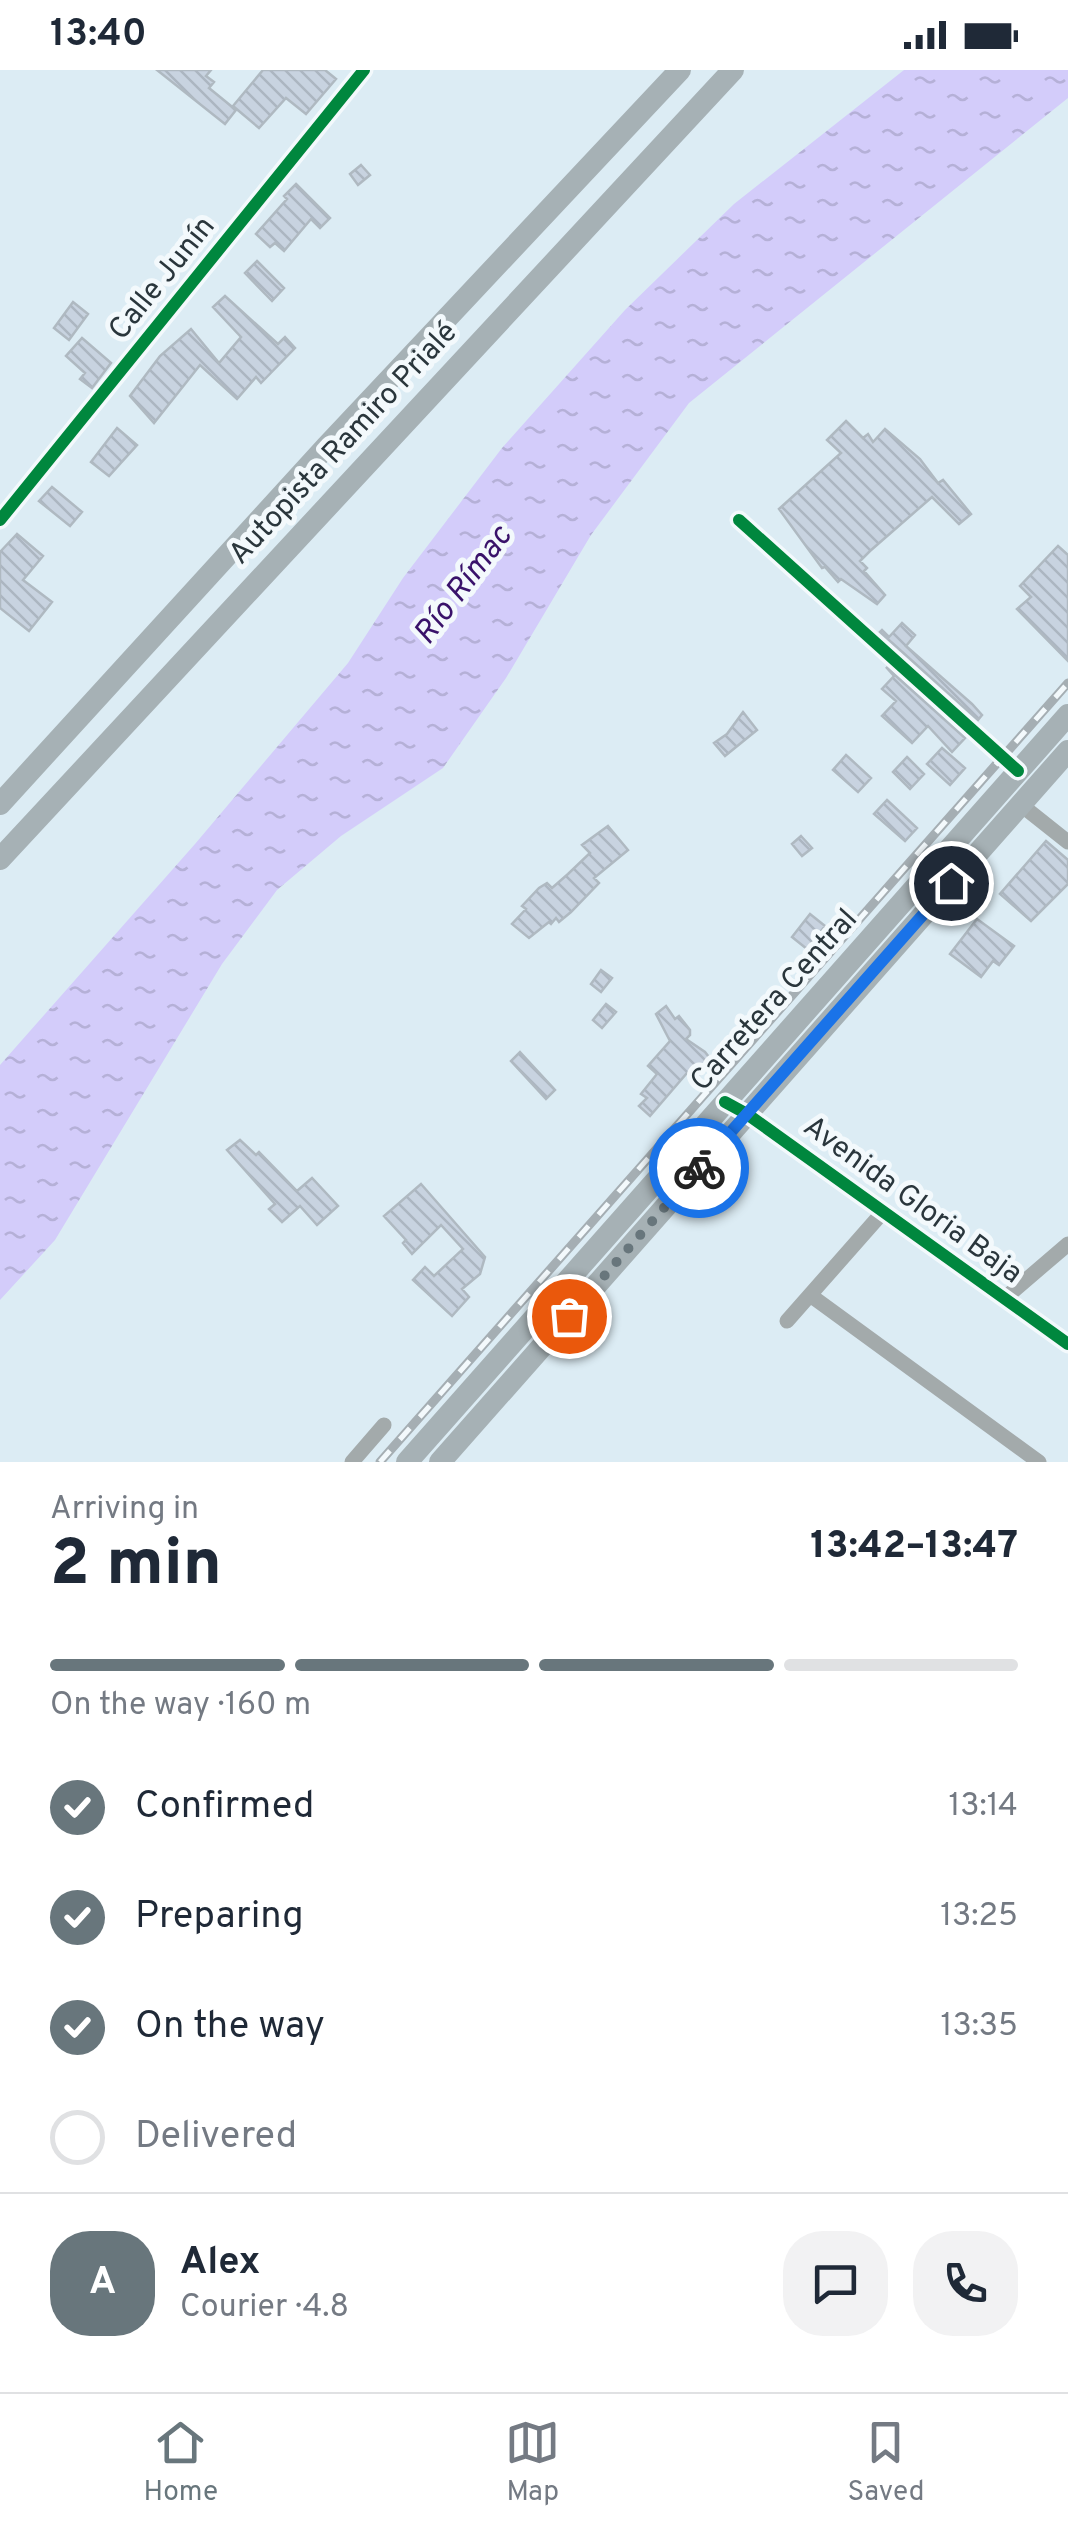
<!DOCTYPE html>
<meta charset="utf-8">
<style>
body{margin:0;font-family:Overpass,sans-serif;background:#f2f2f3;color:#1f2937;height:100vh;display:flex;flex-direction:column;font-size:38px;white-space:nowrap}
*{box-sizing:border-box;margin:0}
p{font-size:32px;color:#747a83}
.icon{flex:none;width:55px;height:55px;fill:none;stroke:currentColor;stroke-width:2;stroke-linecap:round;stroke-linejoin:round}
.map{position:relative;height:1392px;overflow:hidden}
.details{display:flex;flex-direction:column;background:#fff;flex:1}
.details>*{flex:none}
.pin{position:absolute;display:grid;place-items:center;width:85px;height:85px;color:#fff;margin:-42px;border:5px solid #fff;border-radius:50%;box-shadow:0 2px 10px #0007}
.courier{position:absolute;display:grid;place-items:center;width:100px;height:100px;margin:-50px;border:8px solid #1a73e8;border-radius:50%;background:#fff;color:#222;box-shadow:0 2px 12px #0007}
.overview em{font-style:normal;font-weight:800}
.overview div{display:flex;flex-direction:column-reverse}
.overview{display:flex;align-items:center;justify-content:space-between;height:170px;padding:0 50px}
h1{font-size:65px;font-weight:800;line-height:75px}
.bar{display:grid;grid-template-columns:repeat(4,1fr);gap:15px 10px;align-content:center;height:120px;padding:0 50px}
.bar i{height:12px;border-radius:8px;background:#e0e1e3}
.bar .selected{background:#68767c}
.bar p{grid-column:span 4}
.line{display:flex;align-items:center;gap:25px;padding:0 50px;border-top:2px solid #e0e1e3}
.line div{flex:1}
.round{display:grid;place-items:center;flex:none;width:105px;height:105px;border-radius:40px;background:#f2f2f3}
ol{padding:0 50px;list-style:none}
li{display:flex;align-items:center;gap:30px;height:110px}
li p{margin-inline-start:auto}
li .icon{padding:10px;border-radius:50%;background:#68767c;color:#fff;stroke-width:4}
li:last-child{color:#747a83}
li i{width:55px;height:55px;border:5px solid #e0e1e3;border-radius:50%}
.status{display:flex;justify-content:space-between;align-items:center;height:70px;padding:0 50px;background:#fff;direction:ltr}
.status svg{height:28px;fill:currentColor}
.tabs{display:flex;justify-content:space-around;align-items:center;height:140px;border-top:2px solid #e0e1e3;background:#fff;font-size:28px;color:#747a83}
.tabs a{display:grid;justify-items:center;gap:5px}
.tabs .selected{color:#68767c}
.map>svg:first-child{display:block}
</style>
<div class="status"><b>13:40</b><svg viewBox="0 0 49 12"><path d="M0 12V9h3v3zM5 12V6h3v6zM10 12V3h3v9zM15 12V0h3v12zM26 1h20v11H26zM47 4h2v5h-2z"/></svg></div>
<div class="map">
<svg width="1068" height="1392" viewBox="0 0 1068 1392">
<defs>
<pattern id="water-ripples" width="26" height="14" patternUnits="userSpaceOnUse" patternTransform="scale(2.5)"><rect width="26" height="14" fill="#d3ccfa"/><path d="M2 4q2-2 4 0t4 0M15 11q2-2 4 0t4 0" fill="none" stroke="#b5b0d7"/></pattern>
<pattern id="building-back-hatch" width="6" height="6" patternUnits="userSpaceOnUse" patternTransform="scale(2.5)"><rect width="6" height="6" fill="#c8d3e0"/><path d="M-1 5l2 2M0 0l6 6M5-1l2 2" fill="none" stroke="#acb6c1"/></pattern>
</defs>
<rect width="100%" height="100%" fill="#dcecf4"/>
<path fill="url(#water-ripples)" d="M 904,0 L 1068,0 L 1068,28 L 689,333 L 591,465 L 506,608 L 443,698 L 341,766 L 277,820 L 222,894 L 55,1170 L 0,1230 L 0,995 L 195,774 L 348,593 L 403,508 L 502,378 L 625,240 L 734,134 Z"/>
<path fill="url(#building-back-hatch)" stroke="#afb9c1" stroke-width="2.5" d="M 157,0 L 211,0 L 206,6 L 214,12 L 209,18 L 236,40 L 225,54 Z
M 263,0 L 325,0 L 336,9 L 306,44 L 286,28 L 259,58 L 233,36 Z
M 361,95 L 370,105 L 358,115 L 350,104 Z
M 296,114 L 330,148 L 320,158 L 311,149 L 284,181 L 275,173 L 270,177 L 256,164 L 287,129 L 284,126 Z
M 257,191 L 284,218 L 272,231 L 245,203 Z
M 225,226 L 278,274 L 285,267 L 295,278 L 261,313 L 256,307 L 237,329 L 200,295 L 154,353 L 130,326 L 160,286 L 191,259 L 219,293 L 241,267 L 213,237 Z
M 73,232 L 88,244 L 69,270 L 54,258 Z
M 82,268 L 111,293 L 92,318 L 80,309 L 85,303 L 66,286 Z
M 846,351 L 863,368 L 868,364 L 873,372 L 885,359 L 920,389 L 938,413 L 943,410 L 971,444 L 959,454 L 932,427 L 870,481 L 860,491 L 867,498 L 864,501 L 885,525 L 877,534 L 841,509 L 838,512 L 825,497 L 822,498 L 779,439 L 841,383 L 827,370 Z
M 117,358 L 137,375 L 109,406 L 91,392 Z
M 52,417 L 82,442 L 70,456 L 39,431 Z
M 17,464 L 43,486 L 23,510 L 52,532 L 29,561 L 0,538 L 0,482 Z
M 1058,476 L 1068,485 L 1068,591 L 1017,539 L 1031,527 L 1020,516 Z
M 902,553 L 915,565 L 906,576 L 972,634 L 982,645 L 978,650 L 880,562 L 882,560 L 889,567 Z
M 886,597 L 965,668 L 952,682 L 928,656 L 912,673 L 882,646 L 896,631 L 882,619 L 894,606 Z
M 743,642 L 757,660 L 725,686 L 714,673 L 727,664 Z
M 942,678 L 965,698 L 950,715 L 927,694 Z
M 846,685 L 871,708 L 858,722 L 833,700 Z
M 907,687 L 924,704 L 910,719 L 893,702 Z
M 887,730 L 917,758 L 905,771 L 874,744 Z
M 608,756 L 628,780 L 594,808 L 599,813 L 571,842 L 559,852 L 556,848 L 551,854 L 549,852 L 529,868 L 512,854 L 526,839 L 522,836 L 539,818 L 547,813 L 552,818 L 568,804 L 590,783 L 582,775 Z
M 801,766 L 812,778 L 802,786 L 792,774 Z
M 1046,771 L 1068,790 L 1068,814 L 1031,851 L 1000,824 Z
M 810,844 L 825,856 L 807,879 L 792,867 Z
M 977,849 L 1014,876 L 999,895 L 993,891 L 981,907 L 950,884 Z
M 601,900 L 612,908 L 601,922 L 591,914 Z
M 606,934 L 616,942 L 602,958 L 593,950 Z
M 666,936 L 675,949 L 679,946 L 690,960 L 690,965 L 686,969 L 705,982 L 712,991 L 695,1009 L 687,1003 L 650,1046 L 639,1036 L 647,1028 L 641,1024 L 657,1004 L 648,996 L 670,971 L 656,944 Z
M 520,982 L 555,1020 L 546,1029 L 511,991 Z
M 240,1070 L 256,1085 L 259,1082 L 297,1121 L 312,1108 L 338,1136 L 317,1155 L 300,1136 L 282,1152 L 269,1139 L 275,1134 L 227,1080 Z
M 421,1114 L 485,1187 L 480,1204 L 462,1219 L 469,1227 L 452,1246 L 413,1210 L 425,1197 L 434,1206 L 463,1179 L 441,1155 L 412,1184 L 403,1173 L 406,1170 L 384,1146 Z"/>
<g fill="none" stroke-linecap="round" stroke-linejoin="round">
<path stroke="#a3aaab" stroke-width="15" d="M 0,450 L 364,0
M 739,450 L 1018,701
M 1020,734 L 1068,772
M 742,1041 L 1068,1274
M 810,1225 L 1039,1392
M 1005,1228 L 1068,1174
M 787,1251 L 883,1142
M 352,1392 L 384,1355"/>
<path stroke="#a6b1b5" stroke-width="22" d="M 0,734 L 326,377 L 680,0
M 0,789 L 733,0
M 407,1392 L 1068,645
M 440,1392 L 1068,681"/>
<g stroke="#a5aeb3" stroke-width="9">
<path id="rail" d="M 380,1392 L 1068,613"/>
</g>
<use href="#rail" stroke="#f3f9fc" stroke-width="5" stroke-dasharray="15" stroke-linecap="butt"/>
<g stroke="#f3f9fc" stroke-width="19">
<path id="cycleway" d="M 0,450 L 364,0
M 739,450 L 1018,701
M 725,1032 L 747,1044 L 1068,1274"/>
</g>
<use href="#cycleway" stroke="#00873e" stroke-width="12"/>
</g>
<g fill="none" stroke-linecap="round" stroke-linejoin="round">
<path stroke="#68767c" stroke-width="10" stroke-dasharray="0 18" d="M 569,1246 L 699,1098"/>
<path stroke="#1a73e8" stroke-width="12" d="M 699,1098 L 951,813"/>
</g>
<g text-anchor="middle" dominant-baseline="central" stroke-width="10" stroke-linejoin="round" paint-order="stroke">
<g font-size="30" fill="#2a363c" stroke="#f3f9fc">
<text transform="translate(163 209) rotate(-51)">Calle Junín</text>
<text transform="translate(344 374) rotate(-47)">Autopista Ramiro Prialé</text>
<text transform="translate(775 931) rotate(-48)">Carretera Central</text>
<text transform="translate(912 1131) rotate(36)">Avenida Gloria Baja</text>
</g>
<g font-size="32" font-style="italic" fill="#39126a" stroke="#f3f9fc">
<text transform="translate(464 516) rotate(-53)">Río Rímac</text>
</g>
</g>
</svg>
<div class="pin" style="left:569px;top:1246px;background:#ea580c"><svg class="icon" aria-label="bag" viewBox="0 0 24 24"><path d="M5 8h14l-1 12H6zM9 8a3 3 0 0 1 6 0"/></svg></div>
<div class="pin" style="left:951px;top:813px;background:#1f2937"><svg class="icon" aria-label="home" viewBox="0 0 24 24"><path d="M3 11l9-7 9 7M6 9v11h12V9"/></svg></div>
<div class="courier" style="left:699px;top:1098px"><svg class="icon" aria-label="bike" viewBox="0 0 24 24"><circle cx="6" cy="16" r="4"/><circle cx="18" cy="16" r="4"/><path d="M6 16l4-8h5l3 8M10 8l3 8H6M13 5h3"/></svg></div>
</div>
<section class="details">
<div class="overview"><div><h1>2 min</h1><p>Arriving in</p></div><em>13:42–13:47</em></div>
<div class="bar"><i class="selected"></i><i class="selected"></i><i class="selected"></i><i></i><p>On the way · 160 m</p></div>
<ol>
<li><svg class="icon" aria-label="check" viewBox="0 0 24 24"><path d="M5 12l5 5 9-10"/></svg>Confirmed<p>13:14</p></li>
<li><svg class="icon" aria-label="check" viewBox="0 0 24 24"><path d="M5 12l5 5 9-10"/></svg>Preparing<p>13:25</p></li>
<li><svg class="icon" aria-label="check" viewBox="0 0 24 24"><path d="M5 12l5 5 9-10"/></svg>On the way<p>13:35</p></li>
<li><i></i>Delivered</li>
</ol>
<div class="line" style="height:180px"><b class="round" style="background:#68767c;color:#fff">A</b><div><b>Alex</b><p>Courier · 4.8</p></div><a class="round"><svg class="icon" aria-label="chat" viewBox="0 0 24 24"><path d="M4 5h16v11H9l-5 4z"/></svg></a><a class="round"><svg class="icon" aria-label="phone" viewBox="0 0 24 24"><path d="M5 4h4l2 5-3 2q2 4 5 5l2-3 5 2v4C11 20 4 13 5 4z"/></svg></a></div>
</section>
<nav class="tabs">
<a class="selected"><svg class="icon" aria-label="home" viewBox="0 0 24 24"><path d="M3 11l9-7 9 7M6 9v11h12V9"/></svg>Home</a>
<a><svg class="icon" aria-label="map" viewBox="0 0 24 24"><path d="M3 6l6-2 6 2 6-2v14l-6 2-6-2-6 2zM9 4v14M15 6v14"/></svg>Map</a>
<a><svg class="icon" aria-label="saved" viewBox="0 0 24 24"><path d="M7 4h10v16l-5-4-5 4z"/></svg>Saved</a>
</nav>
